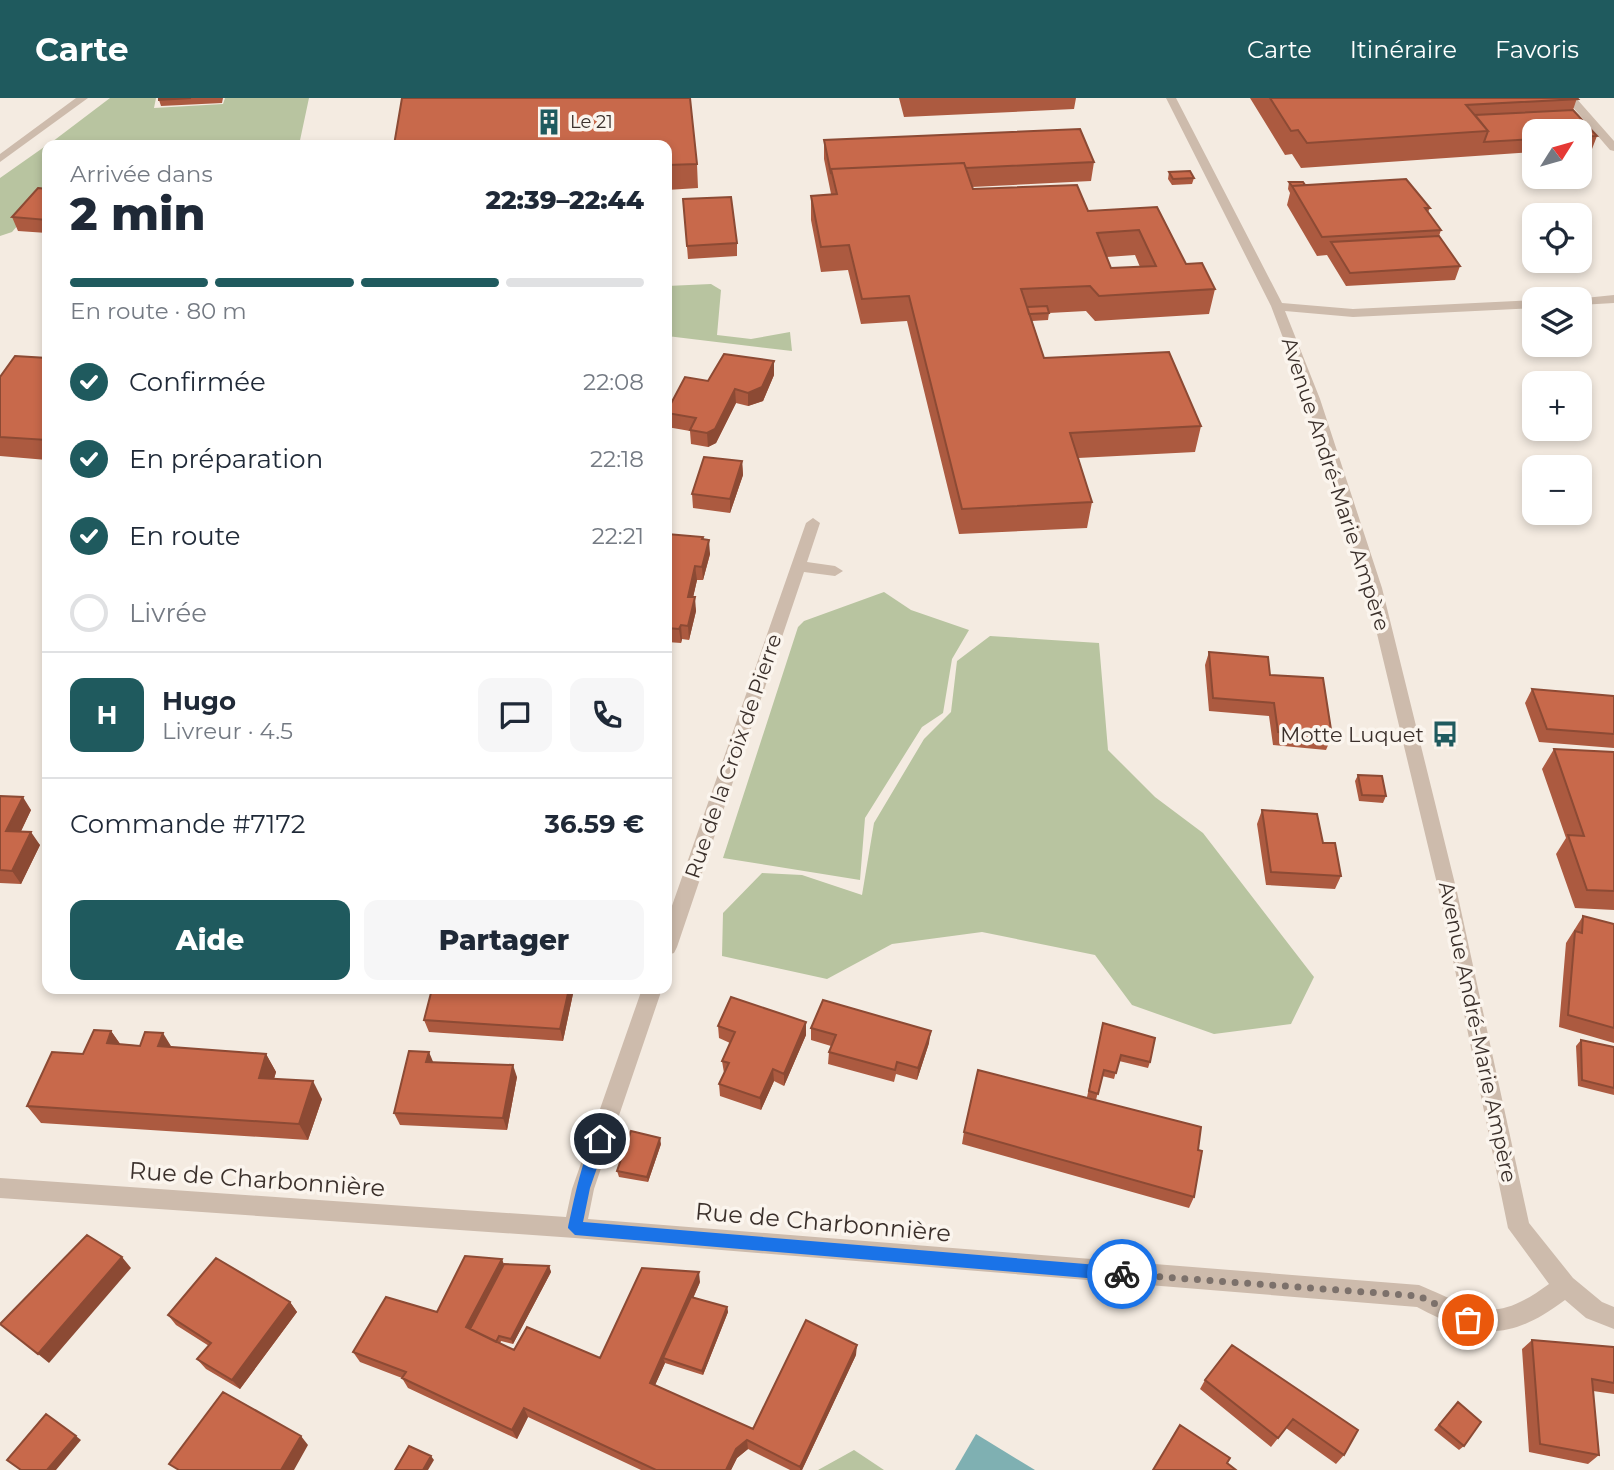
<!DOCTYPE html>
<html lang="fr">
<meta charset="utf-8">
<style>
body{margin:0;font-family:Montserrat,sans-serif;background:#f6f6f7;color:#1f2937;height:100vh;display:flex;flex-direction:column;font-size:26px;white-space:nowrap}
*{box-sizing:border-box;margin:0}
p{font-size:23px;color:#747a83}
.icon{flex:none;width:38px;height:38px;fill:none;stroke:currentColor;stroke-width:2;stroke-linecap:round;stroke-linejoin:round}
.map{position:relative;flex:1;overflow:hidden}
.details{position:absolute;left:42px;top:42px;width:630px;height:854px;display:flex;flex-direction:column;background:#fff;border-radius:14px;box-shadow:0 4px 10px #0003}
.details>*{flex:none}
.needle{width:46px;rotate:53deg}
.tools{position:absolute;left:1522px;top:21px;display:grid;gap:14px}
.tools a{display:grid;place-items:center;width:70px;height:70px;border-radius:14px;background:#fff;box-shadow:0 4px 10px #0003;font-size:35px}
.pin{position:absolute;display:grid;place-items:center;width:60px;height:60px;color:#fff;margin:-30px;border:4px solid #fff;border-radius:50%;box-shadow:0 2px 7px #0007}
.courier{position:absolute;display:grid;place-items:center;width:70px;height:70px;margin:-35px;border:5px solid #1a73e8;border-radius:50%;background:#fff;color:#222;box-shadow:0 2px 9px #0007}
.summary em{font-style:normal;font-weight:800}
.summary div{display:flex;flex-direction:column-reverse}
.summary{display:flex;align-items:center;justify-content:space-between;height:119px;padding:0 28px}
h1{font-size:46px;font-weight:800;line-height:52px}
.bar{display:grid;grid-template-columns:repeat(4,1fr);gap:10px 7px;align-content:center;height:84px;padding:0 28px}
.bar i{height:9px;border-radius:5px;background:#e0e1e3}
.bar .current{background:#1f5a5e}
.bar p{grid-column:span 4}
.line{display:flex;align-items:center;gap:18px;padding:0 28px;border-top:2px solid #e0e1e3}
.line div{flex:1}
.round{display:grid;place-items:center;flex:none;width:74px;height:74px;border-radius:14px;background:#f6f6f7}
ol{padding:0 28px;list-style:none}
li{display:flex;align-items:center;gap:21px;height:77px}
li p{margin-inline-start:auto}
li .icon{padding:7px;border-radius:50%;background:#1f5a5e;color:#fff;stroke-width:4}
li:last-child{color:#747a83}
li i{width:38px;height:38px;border:4px solid #e0e1e3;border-radius:50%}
.cta{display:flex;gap:14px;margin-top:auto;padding:14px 28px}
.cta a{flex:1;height:80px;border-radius:14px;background:#1f5a5e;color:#fff;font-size:28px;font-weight:800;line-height:80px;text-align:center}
.cta a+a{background:#f6f6f7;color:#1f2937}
header{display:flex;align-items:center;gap:42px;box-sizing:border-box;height:98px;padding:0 35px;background:#1f5a5e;color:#fff}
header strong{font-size:33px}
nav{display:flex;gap:38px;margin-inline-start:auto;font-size:24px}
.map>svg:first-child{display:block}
</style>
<header>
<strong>Carte</strong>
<nav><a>Carte</a><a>Itinéraire</a><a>Favoris</a></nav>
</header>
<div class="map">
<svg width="1614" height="1372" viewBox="0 0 1614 1372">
<rect width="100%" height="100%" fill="#f4ebe1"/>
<path fill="#b8c4a0" d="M 110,0 L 156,0 L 154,10 L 223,6 L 225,0 L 309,0 L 299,47 L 48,47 Z
M 47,47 L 47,103 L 39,103 L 12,134 L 0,138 L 0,80 Z
M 711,186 L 721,192 L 717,237 L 751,241 L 790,234 L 792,253 L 667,238 L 667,188 Z
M 884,494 L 911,512 L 969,532 L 952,561 L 943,615 L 922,629 L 865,720 L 860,782 L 723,760 L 798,529 L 804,523 Z
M 990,538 L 1099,545 L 1108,652 L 1155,699 L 1203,735 L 1314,879 L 1291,926 L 1214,936 L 1132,907 L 1095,857 L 982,834 L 892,846 L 827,881 L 722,858 L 723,815 L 762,775 L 802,777 L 862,797 L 874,725 L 924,641 L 951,614 L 957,563 Z
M 854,1352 L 884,1372 L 818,1372 Z"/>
<path fill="#7fb0b2" d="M 976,1336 L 1035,1372 L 955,1372 Z"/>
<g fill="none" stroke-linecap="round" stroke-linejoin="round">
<path fill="#cdbbac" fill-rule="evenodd" d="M 76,0 L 88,0 L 0,64 L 0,56 Z
M 1166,0 L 1176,0 L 1282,205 L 1353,211 L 1535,202 L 1535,210 L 1353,219 L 1285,213 L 1320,301 L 1382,490 L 1457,794 L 1529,1125 L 1573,1180 L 1602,1204 L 1614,1209 L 1614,1231 L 1586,1220 L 1565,1202 C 1509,1244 1476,1241 1417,1209 L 575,1140 L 0,1100 L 0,1080 L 566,1119 L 572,1091 L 642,891 L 662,891 L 594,1091 L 588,1121 L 1419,1187 C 1477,1211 1492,1228 1549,1186 L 1508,1130 L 1439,794 L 1366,490 L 1306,301 L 1271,208 Z
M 1565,0 L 1576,0 L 1614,43 L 1614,53 L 1610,52 Z
M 1614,197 L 1614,205 L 1580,207 L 1580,201 L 1575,201 Z
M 813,420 L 820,425 L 807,464 L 835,468 L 843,473 L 835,478 L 804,474 L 677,849 L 674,855 L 667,857 L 667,822 L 806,425 Z"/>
</g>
<path fill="#ac5a40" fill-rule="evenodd" d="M 159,0 L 223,0 L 222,5 L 161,8 L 159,2 Z
M 899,0 L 1076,0 L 1074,11 L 904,19 Z
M 1250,0 L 1577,0 L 1573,12 L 1597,38 L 1592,51 L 1580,51 L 1580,33 L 1535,33 L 1535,54 L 1301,70 L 1292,56 L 1285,57 Z
M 824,42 L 1094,64 L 1091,83 L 972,89 L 973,91 L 1088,113 L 1157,109 L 1186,166 L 1215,191 L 1209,216 L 1095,223 L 1086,213 L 1049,215 L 1048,222 L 1032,223 L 1044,260 L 1201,328 L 1195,354 L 1078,360 L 1092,404 L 1087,430 L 959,436 L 907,223 L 861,226 L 848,172 L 821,174 L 811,122 L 811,98 L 831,96 L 824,61 ZM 1135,157 L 1140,169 L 1111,170 L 1107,159 Z
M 667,47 L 697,66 L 698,90 L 667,92 Z
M 1169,74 L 1194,80 L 1192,86 L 1172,87 L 1168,81 Z
M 1289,84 L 1430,110 L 1428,114 L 1441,132 L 1439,138 L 1460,168 L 1455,182 L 1346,188 L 1327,157 L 1317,158 L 1287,107 L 1290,95 L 1288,91 Z
M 47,91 L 47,135 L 18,133 L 12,119 Z
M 683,101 L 737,145 L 737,158 L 688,161 Z
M 47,260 L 47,362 L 0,358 L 0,279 Z
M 774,277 L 763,303 L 748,308 L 736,305 L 716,345 L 708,349 L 691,346 L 690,333 L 667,329 L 667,313 L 708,283 Z
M 742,363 L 743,377 L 730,415 L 693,410 L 692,396 Z
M 667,436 L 703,439 L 710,456 L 703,482 L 697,482 L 693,499 L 696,513 L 689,542 L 682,541 L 681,545 L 667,544 Z
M 1209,554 L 1332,638 L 1326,652 L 1273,647 L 1269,618 L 1209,613 L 1205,567 Z
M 1532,591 L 1614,598 L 1614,650 L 1539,644 L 1525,605 Z
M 1554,651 L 1614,654 L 1614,812 L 1575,810 L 1556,756 L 1566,740 L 1542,671 Z
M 1358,677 L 1386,698 L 1383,705 L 1359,703 L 1355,683 Z
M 0,698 L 31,712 L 21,733 L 40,747 L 21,786 L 0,785 Z
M 1262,712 L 1323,745 L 1341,778 L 1335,791 L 1266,787 L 1257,726 Z
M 1583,818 L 1614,826 L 1614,945 L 1559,929 L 1566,845 Z
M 432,891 L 574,891 L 563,943 L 429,934 L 424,922 Z
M 806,924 L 806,937 L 784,988 L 774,983 L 761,1012 L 720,998 L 719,986 L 724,975 L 722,963 L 730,945 L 719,940 L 718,928 Z
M 1103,925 L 1150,964 L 1148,970 L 1119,963 L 1114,981 L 1102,978 L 1096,1002 L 1087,999 Z
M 811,930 L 929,945 L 917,982 L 896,976 L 894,984 L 828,966 L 829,954 L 831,948 L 811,942 Z
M 111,933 L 120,946 L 266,956 L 276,974 L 274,981 L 322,1001 L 308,1042 L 41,1025 L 27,1008 L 83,956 Z
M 1581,942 L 1614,949 L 1614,997 L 1578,988 L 1576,948 Z
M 433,964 L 517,979 L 507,1032 L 400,1027 L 394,1015 Z
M 964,1034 L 1198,1052 L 1194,1099 L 1189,1110 L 962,1046 Z
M 661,1046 L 648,1084 L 619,1079 L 617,1073 Z
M 504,1166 L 549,1168 L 551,1174 L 513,1246 L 501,1243 L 500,1246 L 514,1252 L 600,1260 L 700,1184 L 693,1200 L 727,1209 L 728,1214 L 703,1277 L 665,1265 L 655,1287 L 753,1331 L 856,1257 L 802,1372 L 790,1372 L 748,1351 L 737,1360 L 731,1372 L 641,1372 L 528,1319 L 517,1341 L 408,1290 L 402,1280 L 360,1264 L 353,1254 L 437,1214 Z
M 290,1204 L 297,1214 L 240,1291 L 206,1271 L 197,1261 L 209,1248 L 176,1227 L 168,1217 Z
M 1532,1242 L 1614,1249 L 1614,1296 L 1593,1293 L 1599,1357 L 1588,1366 L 1529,1354 L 1522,1251 Z
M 1232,1247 L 1344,1357 L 1336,1366 L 1286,1330 L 1271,1349 L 1200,1291 L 1205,1282 Z
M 1458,1304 L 1464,1348 L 1459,1352 L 1434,1332 Z"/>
<path fill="#8c4a34" d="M 774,263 L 774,277 L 763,303 L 748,308 L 748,295 Z
M 735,291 L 736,305 L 716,345 L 708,349 L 707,335 Z
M 742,363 L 743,377 L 730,415 L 730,401 Z
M 709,442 L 710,456 L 703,482 L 702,469 Z
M 695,468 L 697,482 L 690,513 L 688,499 Z
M 695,499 L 696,513 L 689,542 L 688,528 Z
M 681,527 L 682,541 L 681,545 L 679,531 Z
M 23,699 L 31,712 L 15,746 L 6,733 Z
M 31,734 L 40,747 L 21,786 L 12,773 Z
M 569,891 L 574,891 L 563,943 L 560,931 Z
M 806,924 L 806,937 L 784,988 L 784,976 Z
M 111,933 L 123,950 L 107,945 Z
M 931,933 L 929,945 L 917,982 L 918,970 Z
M 163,935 L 174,953 L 158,948 Z
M 429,954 L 434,966 L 426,964 Z
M 266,956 L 276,974 L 269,997 L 259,980 Z
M 513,967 L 517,979 L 507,1032 L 503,1020 Z
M 773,971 L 774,983 L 761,1012 L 760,1000 Z
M 313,983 L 322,1001 L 308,1042 L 299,1026 Z
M 660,1040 L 661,1046 L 648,1084 L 647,1079 Z
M 122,1159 L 131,1170 L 49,1265 L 38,1256 Z
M 502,1161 L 506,1172 L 472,1236 L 466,1229 Z
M 549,1168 L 551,1174 L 513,1246 L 511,1241 Z
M 699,1174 L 700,1184 L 667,1261 L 663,1260 L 665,1265 L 652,1294 L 650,1285 Z
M 290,1204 L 297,1214 L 240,1291 L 232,1282 Z
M 727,1209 L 728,1214 L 703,1277 L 702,1273 Z
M 857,1247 L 856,1257 L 802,1372 L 800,1372 L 800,1369 Z
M 524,1310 L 528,1319 L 517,1341 L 512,1332 Z
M 76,1338 L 81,1342 L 56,1372 L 47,1372 Z
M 301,1338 L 308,1347 L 294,1372 L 281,1372 Z
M 747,1342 L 748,1351 L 737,1360 L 731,1372 L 726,1372 L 736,1351 Z
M 431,1358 L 434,1362 L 428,1372 L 423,1372 Z"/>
<path fill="#c8694b" stroke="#8c4a34" stroke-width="2" fill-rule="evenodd" d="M 159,0 L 191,0 L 159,2 Z
M 402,0 L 690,0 L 697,66 L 667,67 L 667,47 L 394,47 Z
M 1270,0 L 1577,0 L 1578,1 L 1466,7 L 1488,33 L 1307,45 L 1298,32 L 1291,33 Z
M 1573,12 L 1597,38 L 1580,39 L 1580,33 L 1535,33 L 1535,41 L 1484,44 L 1488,33 L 1475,17 Z
M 1080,31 L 1094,64 L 966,70 L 964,65 L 831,71 L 831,76 L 824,42 Z
M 964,65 L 973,91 L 1077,87 L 1088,113 L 1157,109 L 1186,166 L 1202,165 L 1215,191 L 1099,198 L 1090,188 L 1021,191 L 1044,260 L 1169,254 L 1201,328 L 1070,335 L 1092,404 L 962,411 L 909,198 L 862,201 L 849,147 L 821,149 L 811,98 L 837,96 L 831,71 ZM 1139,132 L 1156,168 L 1111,170 L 1097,135 Z
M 1190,73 L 1194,80 L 1173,81 L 1169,74 Z
M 1406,81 L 1430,110 L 1425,110 L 1441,132 L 1322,139 L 1292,88 Z
M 1289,84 L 1303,84 L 1305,87 L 1292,88 Z
M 38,90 L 47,91 L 47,122 L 12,119 Z
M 731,99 L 737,145 L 687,148 L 683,101 Z
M 1439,138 L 1460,168 L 1350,175 L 1331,144 Z
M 1047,208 L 1049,215 L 1029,216 L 1027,209 Z
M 724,256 L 774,263 L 762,289 L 748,295 L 735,291 L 715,331 L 707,335 L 690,332 L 696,320 L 667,315 L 667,313 L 685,279 L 708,283 Z
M 15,258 L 47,260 L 47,342 L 0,339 L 0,279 Z
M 704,359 L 742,363 L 730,401 L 692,396 Z
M 667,436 L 703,439 L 702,441 L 709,442 L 702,469 L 695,468 L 688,499 L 695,499 L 688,528 L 681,527 L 679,531 L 667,530 Z
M 1209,554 L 1268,559 L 1270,577 L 1323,580 L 1332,638 L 1278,634 L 1274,605 L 1213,600 Z
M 1532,591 L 1614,598 L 1614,636 L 1547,631 Z
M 1554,651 L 1614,654 L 1614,793 L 1587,792 L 1568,737 L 1584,738 Z
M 1358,677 L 1382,678 L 1386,698 L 1362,697 Z
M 0,698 L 23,699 L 6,733 L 31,734 L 12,773 L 0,772 Z
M 1262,712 L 1317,716 L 1323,745 L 1335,745 L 1341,778 L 1271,774 Z
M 1583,818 L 1614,826 L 1614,930 L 1568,917 L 1575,833 L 1582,835 Z
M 432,891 L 569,891 L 560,931 L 424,922 Z
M 731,899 L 806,924 L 784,976 L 773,971 L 760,1000 L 719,986 L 729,965 L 722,963 L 735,934 L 718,928 Z
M 823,902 L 931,933 L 918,970 L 897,964 L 895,972 L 829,954 L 836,937 L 811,930 Z
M 1103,925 L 1155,940 L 1150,964 L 1121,957 L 1116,975 L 1104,972 L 1098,996 L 1089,993 Z
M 94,932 L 111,933 L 107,945 L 140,948 L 145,934 L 163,935 L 158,948 L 266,956 L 259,980 L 313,983 L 299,1026 L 27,1008 L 52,954 L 83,956 Z
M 1581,942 L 1614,949 L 1614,990 L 1582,982 Z
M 409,953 L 429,954 L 426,964 L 513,967 L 503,1020 L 394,1015 Z
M 978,972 L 1201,1029 L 1198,1052 L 1202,1053 L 1194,1099 L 964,1034 Z
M 631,1033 L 660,1040 L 647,1079 L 617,1073 Z
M 87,1137 L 122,1159 L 38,1256 L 0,1226 Z
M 465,1158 L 502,1161 L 466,1229 L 514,1252 L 527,1229 L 600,1260 L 642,1170 L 699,1174 L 650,1285 L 753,1331 L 806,1222 L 857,1247 L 800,1369 L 747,1342 L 736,1351 L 726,1372 L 656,1372 L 524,1310 L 512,1332 L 402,1280 L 406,1274 L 353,1254 L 386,1199 L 437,1214 Z
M 216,1160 L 290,1204 L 232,1282 L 197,1261 L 211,1245 L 168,1217 Z
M 504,1166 L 549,1168 L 511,1241 L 499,1238 L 496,1244 L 470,1231 Z
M 691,1199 L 727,1209 L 702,1273 L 663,1260 Z
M 1532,1242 L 1614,1249 L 1614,1285 L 1592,1281 L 1599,1357 L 1540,1346 Z
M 1232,1247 L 1358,1332 L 1344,1357 L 1293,1321 L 1278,1340 L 1205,1282 Z
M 223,1294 L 301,1338 L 281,1372 L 179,1372 L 169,1366 Z
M 1458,1304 L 1481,1324 L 1464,1348 L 1439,1327 Z
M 46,1316 L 76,1338 L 47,1372 L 21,1372 L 7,1362 Z
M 1180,1327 L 1230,1360 L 1227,1365 L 1236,1372 L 1153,1372 Z
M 409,1348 L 431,1358 L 423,1372 L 395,1372 Z"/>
<path fill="#1a73e8" d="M 600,1034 L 607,1041 L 590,1090 L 583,1124 L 1122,1169 L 1130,1176 L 1122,1183 L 575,1137 L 568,1130 C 572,1112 585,1042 600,1034 Z"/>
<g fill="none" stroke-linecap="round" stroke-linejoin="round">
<path stroke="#7c716b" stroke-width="7" stroke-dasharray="0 12.6" d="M 1122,1176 L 1419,1198 L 1468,1222"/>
</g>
<defs>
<g id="building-bare" transform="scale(2.1)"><path d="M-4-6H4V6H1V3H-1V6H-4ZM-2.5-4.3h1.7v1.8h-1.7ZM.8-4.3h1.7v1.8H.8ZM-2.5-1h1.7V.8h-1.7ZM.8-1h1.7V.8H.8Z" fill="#1f5a5e" stroke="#fbf5ee" stroke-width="2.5" paint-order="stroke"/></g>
<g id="bus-bare" transform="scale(2.1)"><path d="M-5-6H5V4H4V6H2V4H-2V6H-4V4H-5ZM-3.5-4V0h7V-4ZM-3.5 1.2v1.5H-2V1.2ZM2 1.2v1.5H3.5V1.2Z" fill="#1f5a5e" stroke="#fbf5ee" stroke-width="2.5" paint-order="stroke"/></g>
</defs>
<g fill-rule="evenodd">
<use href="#building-bare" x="549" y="24"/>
<use href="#bus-bare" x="1445" y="636"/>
</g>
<g text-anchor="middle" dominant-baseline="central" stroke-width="7" stroke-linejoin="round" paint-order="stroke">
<g font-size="18" fill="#3b302b" stroke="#fbf5ee" text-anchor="start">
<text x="570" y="24">Le 21</text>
</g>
<g font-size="21" fill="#3b302b" stroke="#fbf5ee">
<text transform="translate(1336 386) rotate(72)">Avenue André-Marie Ampère</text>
<text transform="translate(733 658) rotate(-71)">Rue de la Croix de Pierre</text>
<text transform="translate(1478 934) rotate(78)">Avenue André-Marie Ampère</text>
</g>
<g font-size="21" fill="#3b302b" stroke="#fbf5ee" text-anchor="end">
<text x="1424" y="636">Motte Luquet</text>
</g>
<g font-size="24" fill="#3b302b" stroke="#fbf5ee">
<text transform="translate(257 1081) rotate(4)">Rue de Charbonnière</text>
<text transform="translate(823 1124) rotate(5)">Rue de Charbonnière</text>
</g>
</g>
</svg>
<div class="tools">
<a><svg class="needle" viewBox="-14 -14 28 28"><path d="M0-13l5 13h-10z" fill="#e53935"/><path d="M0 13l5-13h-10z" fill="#747a83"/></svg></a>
<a><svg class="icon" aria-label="locate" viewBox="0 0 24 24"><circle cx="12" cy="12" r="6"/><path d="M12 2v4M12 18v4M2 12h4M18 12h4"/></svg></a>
<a><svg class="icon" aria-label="layers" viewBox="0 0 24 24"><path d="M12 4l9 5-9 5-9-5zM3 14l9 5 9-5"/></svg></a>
<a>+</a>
<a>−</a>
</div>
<div class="pin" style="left:1468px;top:1222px;background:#ea580c"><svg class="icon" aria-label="bag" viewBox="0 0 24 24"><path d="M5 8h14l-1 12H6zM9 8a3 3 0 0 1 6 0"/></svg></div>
<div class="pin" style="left:600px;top:1041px;background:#1f2937"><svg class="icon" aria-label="home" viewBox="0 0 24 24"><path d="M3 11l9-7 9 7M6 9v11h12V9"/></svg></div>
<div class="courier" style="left:1122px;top:1176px"><svg class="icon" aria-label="bike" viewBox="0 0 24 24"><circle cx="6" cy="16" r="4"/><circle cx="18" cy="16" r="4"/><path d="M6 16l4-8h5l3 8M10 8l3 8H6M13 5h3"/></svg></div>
<section class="details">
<div class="summary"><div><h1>2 min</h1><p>Arrivée dans</p></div><em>22:39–22:44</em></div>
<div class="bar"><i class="current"></i><i class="current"></i><i class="current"></i><i></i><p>En route · 80 m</p></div>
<ol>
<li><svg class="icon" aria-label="check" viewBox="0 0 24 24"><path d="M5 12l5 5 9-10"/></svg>Confirmée<p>22:08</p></li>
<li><svg class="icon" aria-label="check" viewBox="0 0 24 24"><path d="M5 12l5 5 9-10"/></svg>En préparation<p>22:18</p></li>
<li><svg class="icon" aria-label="check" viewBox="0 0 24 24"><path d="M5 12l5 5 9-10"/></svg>En route<p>22:21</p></li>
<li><i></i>Livrée</li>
</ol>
<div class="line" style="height:126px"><b class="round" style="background:#1f5a5e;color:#fff">H</b><div><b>Hugo</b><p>Livreur · 4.5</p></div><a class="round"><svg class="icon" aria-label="chat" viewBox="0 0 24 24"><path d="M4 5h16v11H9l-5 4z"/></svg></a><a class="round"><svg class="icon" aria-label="phone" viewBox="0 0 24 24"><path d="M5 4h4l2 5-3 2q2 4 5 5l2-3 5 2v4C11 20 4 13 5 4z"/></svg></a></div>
<div class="line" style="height:91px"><div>Commande #7172</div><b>36.59 €</b></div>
<div class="cta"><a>Aide</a><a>Partager</a></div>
</section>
</div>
